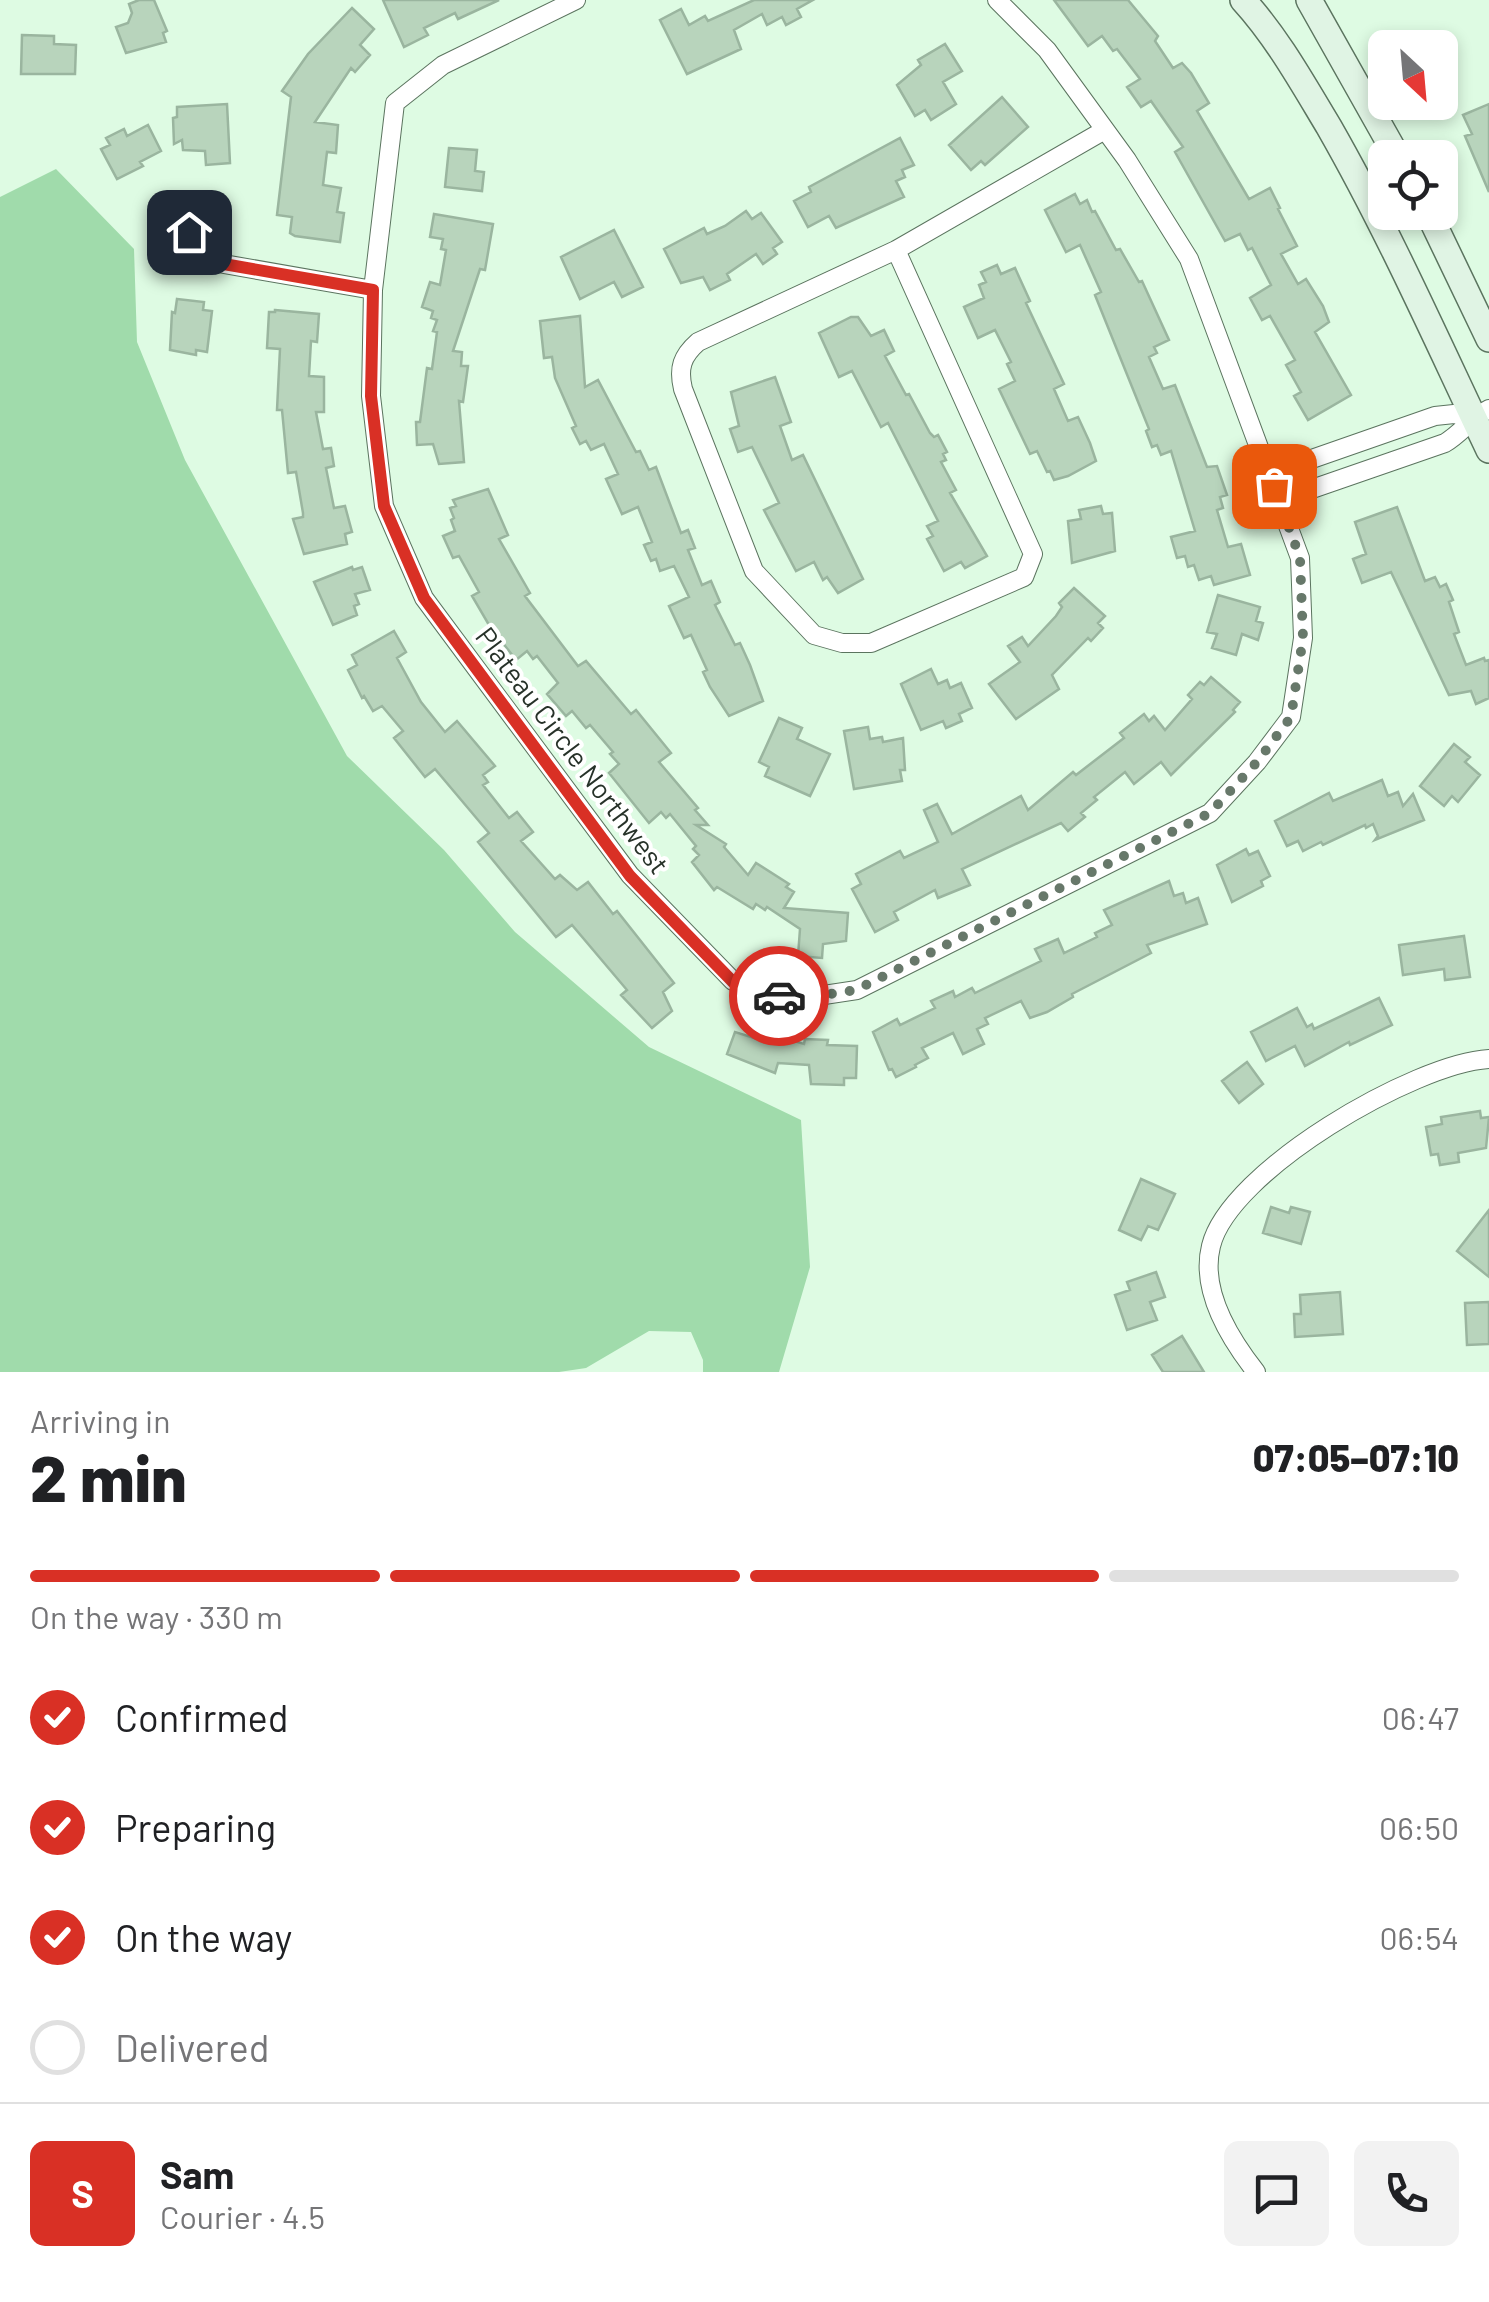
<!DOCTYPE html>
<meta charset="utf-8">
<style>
body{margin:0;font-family:Barlow,sans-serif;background:#f2f2f2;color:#202124;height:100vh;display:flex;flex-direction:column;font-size:38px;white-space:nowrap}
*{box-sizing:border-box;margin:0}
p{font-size:32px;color:#757577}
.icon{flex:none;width:55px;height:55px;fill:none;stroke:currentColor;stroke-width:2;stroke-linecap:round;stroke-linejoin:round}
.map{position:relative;height:1372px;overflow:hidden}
.sheet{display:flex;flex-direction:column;background:#fff;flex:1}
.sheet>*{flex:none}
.needle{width:65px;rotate:154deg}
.tools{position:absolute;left:1368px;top:30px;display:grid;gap:20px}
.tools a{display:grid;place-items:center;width:90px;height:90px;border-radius:15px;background:#fff;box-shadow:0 5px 15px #0003;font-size:50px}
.pin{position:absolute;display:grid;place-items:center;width:85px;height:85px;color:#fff;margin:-42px;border-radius:20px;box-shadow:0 5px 15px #0006}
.courier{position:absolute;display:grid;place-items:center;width:100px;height:100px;margin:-50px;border:8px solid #d93025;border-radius:50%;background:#fff;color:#222;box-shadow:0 2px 12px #0007}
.summary em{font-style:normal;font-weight:800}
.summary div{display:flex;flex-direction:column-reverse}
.summary{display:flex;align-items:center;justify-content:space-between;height:170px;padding:0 30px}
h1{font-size:65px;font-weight:800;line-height:75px}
.bar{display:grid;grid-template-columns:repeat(4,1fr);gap:15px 10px;align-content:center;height:120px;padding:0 30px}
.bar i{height:12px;border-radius:8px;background:#e0e0e0}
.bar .active{background:#d93025}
.bar p{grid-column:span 4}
.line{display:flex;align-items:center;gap:25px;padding:0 30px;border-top:2px solid #e0e0e0}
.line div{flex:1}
.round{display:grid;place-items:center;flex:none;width:105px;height:105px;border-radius:15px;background:#f2f2f2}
ol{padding:0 30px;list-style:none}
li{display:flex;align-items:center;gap:30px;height:110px}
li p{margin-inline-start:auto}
li .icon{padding:10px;border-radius:50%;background:#d93025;color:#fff;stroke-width:4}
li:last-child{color:#757577}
li i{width:55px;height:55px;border:5px solid #e0e0e0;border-radius:50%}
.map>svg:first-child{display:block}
</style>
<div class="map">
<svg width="1489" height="1372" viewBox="0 0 1489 1372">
<rect width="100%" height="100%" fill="#defbe3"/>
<path fill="#a0dbab" d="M 56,169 L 134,249 L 137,342 L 185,460 L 347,756 L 444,850 L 515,932 L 649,1047 L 801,1120 L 810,1267 L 779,1372 L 703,1372 L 703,1360 L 691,1332 L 649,1331 L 586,1368 L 559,1372 L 0,1372 L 0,197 Z"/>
<path fill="#b8d4bc" stroke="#9ab59f" stroke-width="2.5" d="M 139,0 L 154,0 L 167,31 L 163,33 L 166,42 L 126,53 L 116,27 L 128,23 L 132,13 L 129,4 Z
M 383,0 L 499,0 L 458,19 L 455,13 L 424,28 L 428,35 L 404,47 Z
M 754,0 L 813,0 L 797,9 L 801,17 L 786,25 L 782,17 L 767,25 L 762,14 L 734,30 L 741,49 L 687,74 L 660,20 L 681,9 L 689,25 L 705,16 L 708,21 Z
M 1054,0 L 1128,0 L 1158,36 L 1155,41 L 1173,68 L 1182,63 L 1191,73 L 1209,103 L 1197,111 L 1249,199 L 1270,188 L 1280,208 L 1278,209 L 1297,246 L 1281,254 L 1298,284 L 1306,279 L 1323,306 L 1329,322 L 1315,332 L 1351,395 L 1308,420 L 1294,396 L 1301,392 L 1286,365 L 1295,360 L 1270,316 L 1262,320 L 1250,298 L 1271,285 L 1252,248 L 1248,250 L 1240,234 L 1225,241 L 1175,152 L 1183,147 L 1151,101 L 1141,107 L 1127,87 L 1140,79 L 1117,49 L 1113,51 L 1102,36 L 1088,46 Z
M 352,8 L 374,29 L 360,45 L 370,55 L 355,72 L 351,68 L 315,122 L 338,125 L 336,153 L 327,152 L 323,185 L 341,188 L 337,212 L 344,213 L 340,242 L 295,236 L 290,233 L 292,217 L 277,215 L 291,97 L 282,91 L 308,54 Z
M 22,35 L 54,36 L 54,44 L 76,45 L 75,74 L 21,74 Z
M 945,44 L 962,71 L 943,82 L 956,104 L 931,120 L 925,110 L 915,116 L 897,85 L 921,65 L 918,60 Z
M 1002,97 L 1028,127 L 985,165 L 981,161 L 971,170 L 949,145 Z
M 227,104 L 230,163 L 206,165 L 205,151 L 183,150 L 182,140 L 174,144 L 173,118 L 177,117 L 177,107 Z
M 1489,104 L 1489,192 L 1465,136 L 1472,134 L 1463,115 Z
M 148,125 L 161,151 L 140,162 L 143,166 L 117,179 L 101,149 L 110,145 L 106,138 L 124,129 L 127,136 Z
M 900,138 L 914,165 L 902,170 L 905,177 L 896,181 L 904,197 L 836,228 L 829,216 L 808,227 L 794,201 L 811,192 L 809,187 Z
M 449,148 L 477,150 L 475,171 L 484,172 L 482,191 L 445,187 Z
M 1075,194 L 1080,204 L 1087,200 L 1092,212 L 1095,211 L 1116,250 L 1120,249 L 1139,282 L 1142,281 L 1169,340 L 1154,347 L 1157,353 L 1149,357 L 1163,389 L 1175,385 L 1207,467 L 1217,466 L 1227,495 L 1220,497 L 1223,508 L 1217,510 L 1228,547 L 1241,544 L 1250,575 L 1214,585 L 1211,576 L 1199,580 L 1194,565 L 1188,567 L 1185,556 L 1177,558 L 1171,537 L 1195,531 L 1171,451 L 1161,455 L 1157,445 L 1152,447 L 1146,431 L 1149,429 L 1095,295 L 1101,292 L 1080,245 L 1066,252 L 1045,210 Z
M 746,211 L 752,219 L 761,213 L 782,242 L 773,248 L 777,254 L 763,264 L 756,254 L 727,274 L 730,280 L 710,290 L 703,277 L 681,283 L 664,249 L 704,228 L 707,234 L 725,226 Z
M 434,214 L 493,224 L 485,270 L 480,269 L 453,351 L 462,352 L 461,366 L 468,366 L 463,402 L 459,401 L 464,462 L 439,464 L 433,444 L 417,445 L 416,422 L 420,422 L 427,368 L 432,369 L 437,332 L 433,331 L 437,320 L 431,318 L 433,311 L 422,307 L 430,282 L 440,285 L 446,250 L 441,249 L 443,239 L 430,237 Z
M 614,230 L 643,287 L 622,297 L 614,282 L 580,299 L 561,257 Z
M 997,265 L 1001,274 L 1015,268 L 1030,301 L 1026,303 L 1064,384 L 1054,389 L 1068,421 L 1078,417 L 1090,443 L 1096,461 L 1068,476 L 1054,480 L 1050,471 L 1047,472 L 1037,451 L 1030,454 L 999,389 L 1015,381 L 1007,364 L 1011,362 L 995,330 L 978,338 L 964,307 L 984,298 L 979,285 L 986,282 L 981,272 Z
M 177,299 L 204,302 L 203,310 L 212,311 L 207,352 L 196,350 L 196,355 L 170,350 L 172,312 L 175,313 Z
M 275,310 L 319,314 L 317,342 L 311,341 L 309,376 L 324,377 L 324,412 L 316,412 L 323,449 L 331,448 L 334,466 L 326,468 L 334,508 L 345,506 L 352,532 L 345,534 L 347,544 L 304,554 L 293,519 L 303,517 L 303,513 L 296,472 L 288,473 L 282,410 L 277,410 L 280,349 L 267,348 L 269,312 L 275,312 Z
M 580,316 L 585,387 L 598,380 L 636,452 L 640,451 L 649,470 L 656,467 L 681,533 L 688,530 L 695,548 L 688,550 L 702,585 L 711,581 L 720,602 L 715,605 L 735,645 L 740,643 L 750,665 L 763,701 L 729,716 L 710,687 L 703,672 L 707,670 L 691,635 L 684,638 L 669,606 L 689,597 L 674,566 L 660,571 L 656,559 L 651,561 L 644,545 L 652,542 L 638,507 L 622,514 L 606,479 L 618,474 L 604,444 L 591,450 L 586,441 L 580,444 L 572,428 L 576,426 L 555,378 L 552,357 L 544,358 L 540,321 Z
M 851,317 L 858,317 L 871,336 L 884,330 L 894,351 L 885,356 L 906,395 L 909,394 L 930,433 L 934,437 L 938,435 L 947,452 L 943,454 L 946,460 L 941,462 L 956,490 L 950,493 L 987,556 L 965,568 L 961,562 L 944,571 L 927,539 L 933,536 L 927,526 L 938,521 L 888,423 L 881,427 L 852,371 L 839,377 L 819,333 Z
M 775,377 L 791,422 L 780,426 L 792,460 L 803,455 L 863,579 L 838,593 L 827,577 L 823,580 L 814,562 L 796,571 L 764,510 L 779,503 L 752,447 L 738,452 L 730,429 L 739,426 L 731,392 Z
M 488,489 L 508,535 L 499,539 L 530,593 L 525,596 L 578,666 L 586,661 L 631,714 L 636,710 L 671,753 L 659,762 L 698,808 L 695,810 L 708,825 L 696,825 L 726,844 L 724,847 L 748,875 L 756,863 L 789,884 L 786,887 L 794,892 L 784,908 L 848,913 L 846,941 L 823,944 L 822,958 L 798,956 L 800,929 L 767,907 L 765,910 L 756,904 L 753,909 L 717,887 L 714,890 L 692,862 L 699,855 L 693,849 L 696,846 L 670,814 L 666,818 L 661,812 L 649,823 L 609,773 L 619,764 L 610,754 L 613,752 L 590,725 L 586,728 L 572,711 L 566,716 L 547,694 L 558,683 L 537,656 L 533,659 L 527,651 L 516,660 L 489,625 L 472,596 L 479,592 L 459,556 L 453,558 L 443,536 L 455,531 L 451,520 L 454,518 L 450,508 L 456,506 L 453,500 Z
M 1101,506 L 1103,514 L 1112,513 L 1115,551 L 1072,563 L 1068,521 L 1081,519 L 1079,510 Z
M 1397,507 L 1425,581 L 1435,577 L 1440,587 L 1446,584 L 1453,600 L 1449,602 L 1459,632 L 1454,634 L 1466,665 L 1484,658 L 1485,661 L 1489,660 L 1489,698 L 1476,704 L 1471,691 L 1449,695 L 1391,572 L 1362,583 L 1353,559 L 1366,554 L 1355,522 Z
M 352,567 L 353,570 L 362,567 L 370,590 L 355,594 L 359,604 L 354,606 L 357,615 L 333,625 L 314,582 Z
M 1074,588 L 1105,616 L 1098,623 L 1103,628 L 1091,641 L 1088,638 L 1052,675 L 1059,689 L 1016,719 L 989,684 L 1020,662 L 1008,646 L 1022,637 L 1028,646 L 1056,616 L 1062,607 L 1059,603 Z
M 1218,595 L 1260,607 L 1256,621 L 1263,623 L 1258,640 L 1242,634 L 1236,655 L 1212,648 L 1217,634 L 1207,632 Z
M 394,631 L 406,652 L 397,658 L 421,702 L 445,732 L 457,721 L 495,766 L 483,775 L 488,782 L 483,785 L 509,818 L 517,812 L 533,832 L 521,841 L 555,879 L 560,875 L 577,890 L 588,882 L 613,914 L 617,911 L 674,983 L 663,992 L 672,1011 L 652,1028 L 621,995 L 627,990 L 572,925 L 556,937 L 478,842 L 489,833 L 435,769 L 425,777 L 394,738 L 403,731 L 382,706 L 373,711 L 364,696 L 362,698 L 348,670 L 357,665 L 352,655 Z
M 931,669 L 938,684 L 947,680 L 950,688 L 961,683 L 972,708 L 959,714 L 962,721 L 946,728 L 943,721 L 921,730 L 901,684 Z
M 1211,677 L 1240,702 L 1233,710 L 1235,712 L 1171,775 L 1161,762 L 1134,784 L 1125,772 L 1094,797 L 1097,800 L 1081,813 L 1085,817 L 1068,831 L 1061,823 L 962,869 L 970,885 L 938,898 L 935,890 L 894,912 L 898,920 L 875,932 L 852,889 L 861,884 L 856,874 L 900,851 L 904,858 L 938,842 L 924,810 L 937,804 L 952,834 L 1021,796 L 1028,810 L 1073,772 L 1076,775 L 1124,738 L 1120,733 L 1144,714 L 1149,721 L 1154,716 L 1165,730 L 1192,699 L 1188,695 L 1200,682 L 1204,685 Z
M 779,718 L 802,728 L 797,739 L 830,754 L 810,796 L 765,776 L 769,767 L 759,762 Z
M 868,727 L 870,739 L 882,737 L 883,742 L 903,738 L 905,770 L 900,770 L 902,781 L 854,789 L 844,731 Z
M 1454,744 L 1470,757 L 1465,762 L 1480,775 L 1458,802 L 1452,796 L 1444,806 L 1420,786 Z
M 1382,780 L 1388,796 L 1398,792 L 1403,806 L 1413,794 L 1424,820 L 1375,840 L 1378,836 L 1373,824 L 1366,828 L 1365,825 L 1323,845 L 1321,842 L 1303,851 L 1298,841 L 1287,846 L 1275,821 L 1329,793 L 1333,801 Z
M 1246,849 L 1249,855 L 1258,851 L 1270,876 L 1261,881 L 1263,886 L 1232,902 L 1217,865 Z
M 1169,881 L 1174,896 L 1183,893 L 1186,903 L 1198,898 L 1207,924 L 1147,945 L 1151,953 L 1072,994 L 1073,997 L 1047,1012 L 1030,1018 L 1021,1001 L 985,1018 L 988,1024 L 977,1029 L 984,1044 L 963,1054 L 953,1033 L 922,1048 L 928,1058 L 915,1065 L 916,1067 L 896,1077 L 892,1069 L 889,1070 L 873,1032 L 897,1019 L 900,1025 L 935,1008 L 931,1001 L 953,991 L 955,997 L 972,988 L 975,993 L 1041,961 L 1035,949 L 1058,939 L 1064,953 L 1097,937 L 1095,933 L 1112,925 L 1104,910 Z
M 1464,936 L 1470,977 L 1445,980 L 1444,969 L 1403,975 L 1399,945 Z
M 1379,998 L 1392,1025 L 1350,1045 L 1349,1042 L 1305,1066 L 1295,1046 L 1266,1061 L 1251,1032 L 1297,1008 L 1307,1027 L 1312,1024 L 1314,1029 Z
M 756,1030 L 804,1044 L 805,1039 L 828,1040 L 827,1045 L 857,1046 L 856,1078 L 844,1078 L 844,1085 L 811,1084 L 809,1065 L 778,1063 L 775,1073 L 727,1054 L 735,1032 L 754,1038 Z
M 1247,1062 L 1263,1084 L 1239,1103 L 1222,1081 Z
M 1480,1111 L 1481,1118 L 1489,1117 L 1486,1148 L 1458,1153 L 1459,1162 L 1440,1165 L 1438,1154 L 1431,1155 L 1426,1127 L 1442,1124 L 1441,1117 Z
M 1141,1179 L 1175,1194 L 1158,1230 L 1148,1226 L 1141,1240 L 1119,1230 Z
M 1271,1207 L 1289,1213 L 1291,1207 L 1310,1212 L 1301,1244 L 1263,1233 Z
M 1489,1210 L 1489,1277 L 1457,1251 Z
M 1156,1272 L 1165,1297 L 1150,1302 L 1157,1320 L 1127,1330 L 1115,1295 L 1130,1290 L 1127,1282 Z
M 1340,1292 L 1343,1334 L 1295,1337 L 1294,1314 L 1301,1314 L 1300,1295 Z
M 1489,1302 L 1489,1344 L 1467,1345 L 1465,1303 Z
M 1182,1336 L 1204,1372 L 1163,1372 L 1152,1355 Z"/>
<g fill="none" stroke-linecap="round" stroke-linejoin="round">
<g stroke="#5b745f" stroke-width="20">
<path id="minor" d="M 576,0 L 443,65 L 395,103 L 373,290 L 371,396 L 384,506 L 424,598 L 630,875 L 733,981 L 791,1000 L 857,990 L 1210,813 L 1257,762 L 1291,717 L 1303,638 L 1300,558 L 1189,259 L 1127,160 L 1047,50 L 997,0
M 189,231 L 218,263 L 373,290
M 896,250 L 1033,554 L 1024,577 L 871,643 L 842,643 L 814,635 L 754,571 L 683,389 C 678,368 682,356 698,342 L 896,250 L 1103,131
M 1274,486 L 1293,491 L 1312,489 L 1445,443 C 1462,433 1471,418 1489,409
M 1274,486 L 1306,461 L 1435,416 L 1454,414 L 1473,417
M 1256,1372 C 1230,1339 1200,1290 1211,1246 C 1229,1171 1415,1063 1489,1059"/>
</g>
<g stroke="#5b745f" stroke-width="28">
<path id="secondary" d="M 1243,0 C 1277,37 1303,84 1329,127 C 1389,232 1437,341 1489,450
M 1309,0 L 1398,158
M 1428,212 L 1489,339"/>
</g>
<use href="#minor" stroke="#fff" stroke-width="18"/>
<use href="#secondary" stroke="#e0f4e4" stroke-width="25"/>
</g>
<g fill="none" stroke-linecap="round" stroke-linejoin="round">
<path stroke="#67786a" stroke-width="10" stroke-dasharray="0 18" d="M 779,996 L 791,1000 L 856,990 L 1210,813 L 1257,762 L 1291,717 L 1303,638 L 1300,558 L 1274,486"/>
<path stroke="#d93025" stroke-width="12" d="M 189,232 L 218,263 L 373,290 L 371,396 L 384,506 L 424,598 L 630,876 L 733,982 L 779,996"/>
</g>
<g text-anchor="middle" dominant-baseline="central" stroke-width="8" stroke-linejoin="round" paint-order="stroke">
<g font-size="28" fill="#273229" stroke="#fff">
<text transform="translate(573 750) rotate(53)">Plateau Circle Northwest</text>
</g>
</g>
</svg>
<div class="tools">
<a><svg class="needle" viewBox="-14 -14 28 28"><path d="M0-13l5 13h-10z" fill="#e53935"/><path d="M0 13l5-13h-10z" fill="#757577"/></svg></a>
<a><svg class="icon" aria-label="locate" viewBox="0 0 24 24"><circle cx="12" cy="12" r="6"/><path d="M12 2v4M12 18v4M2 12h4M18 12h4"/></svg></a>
</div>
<div class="pin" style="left:1274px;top:486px;background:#ea580c"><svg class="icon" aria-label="bag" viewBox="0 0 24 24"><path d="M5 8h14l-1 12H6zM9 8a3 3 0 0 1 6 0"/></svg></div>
<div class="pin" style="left:189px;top:232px;background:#1f2937"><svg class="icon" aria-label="home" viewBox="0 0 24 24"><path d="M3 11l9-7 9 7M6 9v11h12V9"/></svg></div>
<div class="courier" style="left:779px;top:996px"><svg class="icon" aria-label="car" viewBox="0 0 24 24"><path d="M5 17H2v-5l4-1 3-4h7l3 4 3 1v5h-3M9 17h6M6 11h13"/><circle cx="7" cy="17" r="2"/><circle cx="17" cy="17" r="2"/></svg></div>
</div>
<section class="sheet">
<div class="summary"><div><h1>2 min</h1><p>Arriving in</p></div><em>07:05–07:10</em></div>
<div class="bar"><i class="active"></i><i class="active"></i><i class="active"></i><i></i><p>On the way · 330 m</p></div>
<ol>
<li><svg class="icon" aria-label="check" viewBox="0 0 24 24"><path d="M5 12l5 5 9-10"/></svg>Confirmed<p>06:47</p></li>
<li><svg class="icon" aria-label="check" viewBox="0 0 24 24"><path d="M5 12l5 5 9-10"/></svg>Preparing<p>06:50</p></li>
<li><svg class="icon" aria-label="check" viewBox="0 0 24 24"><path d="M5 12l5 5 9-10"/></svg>On the way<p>06:54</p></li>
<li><i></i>Delivered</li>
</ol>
<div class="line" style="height:180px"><b class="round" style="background:#d93025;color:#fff">S</b><div><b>Sam</b><p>Courier · 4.5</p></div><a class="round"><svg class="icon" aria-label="chat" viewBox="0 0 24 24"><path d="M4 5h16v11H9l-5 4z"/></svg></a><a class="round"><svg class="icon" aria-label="phone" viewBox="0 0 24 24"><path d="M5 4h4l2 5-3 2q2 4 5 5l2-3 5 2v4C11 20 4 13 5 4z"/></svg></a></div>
</section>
